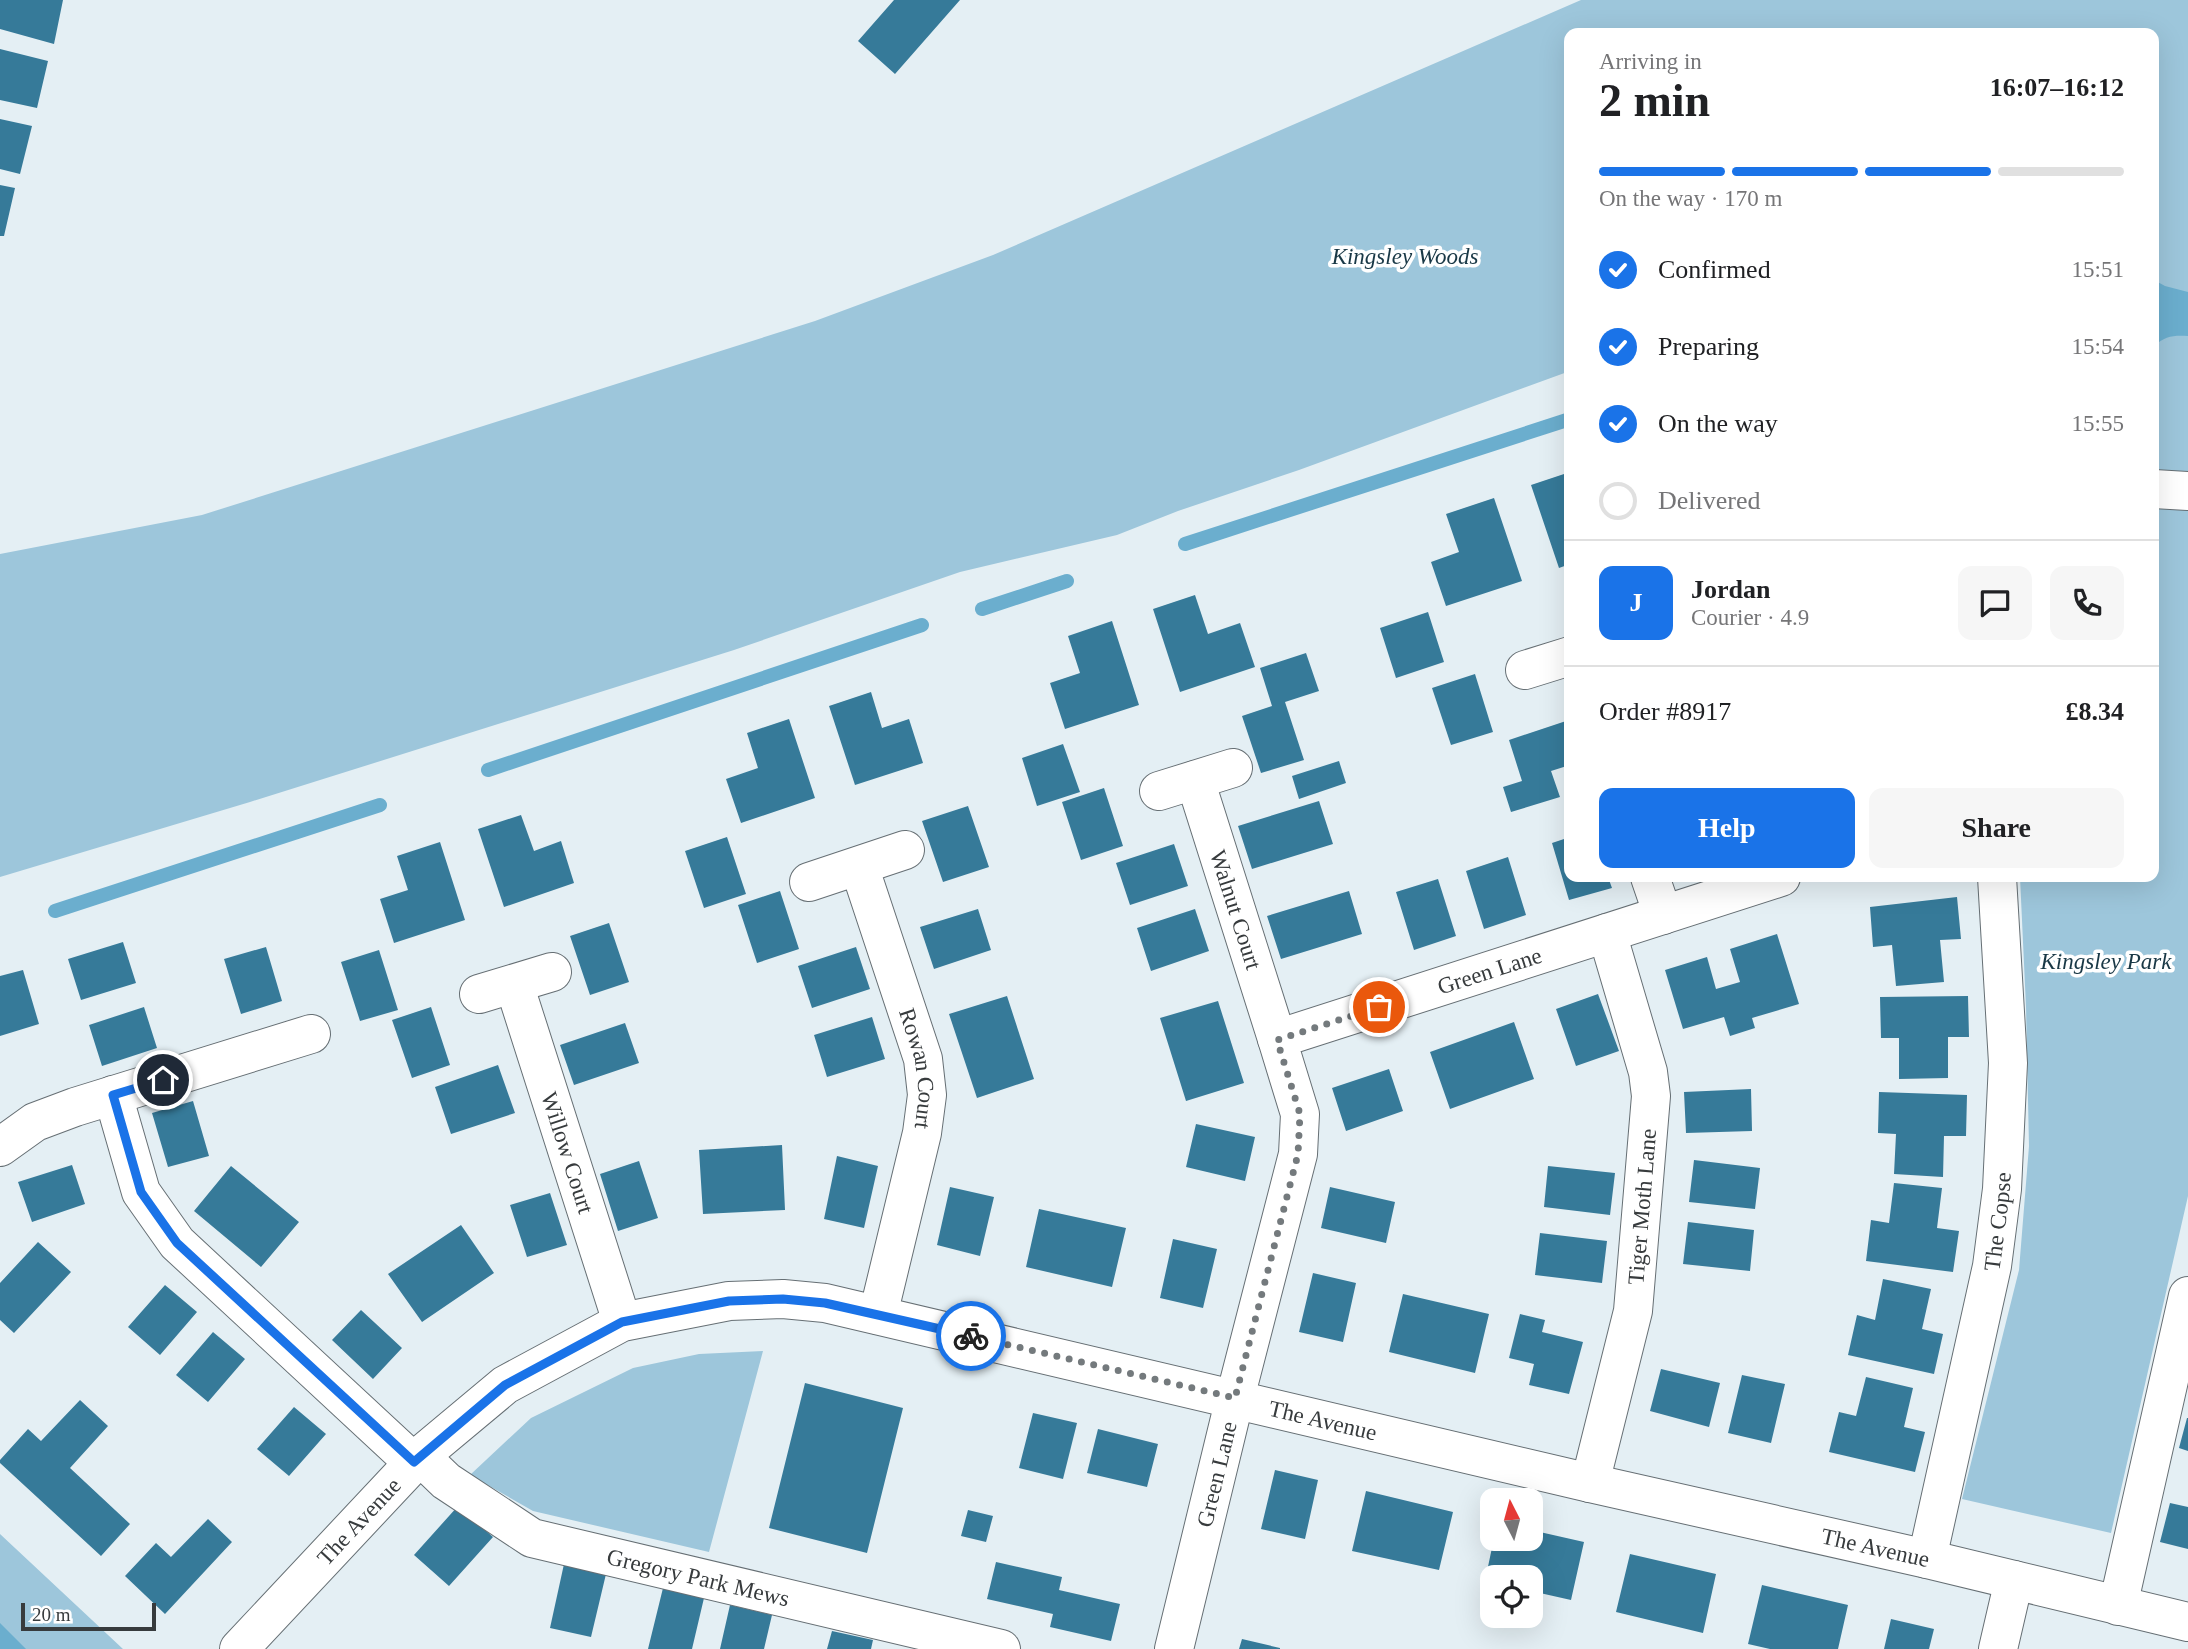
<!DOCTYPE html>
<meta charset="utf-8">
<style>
body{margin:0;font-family:"Times New Roman",serif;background:#f6f6f6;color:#202124;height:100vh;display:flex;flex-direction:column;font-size:26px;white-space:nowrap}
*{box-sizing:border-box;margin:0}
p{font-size:23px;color:#757577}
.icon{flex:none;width:38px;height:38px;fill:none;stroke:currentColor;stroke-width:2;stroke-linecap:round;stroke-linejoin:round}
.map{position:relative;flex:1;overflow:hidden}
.drawer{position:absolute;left:1564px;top:28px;width:595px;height:854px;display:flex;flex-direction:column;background:#fff;border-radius:14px;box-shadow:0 7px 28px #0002}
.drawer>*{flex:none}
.needle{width:46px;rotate:354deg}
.fabs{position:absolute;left:1480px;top:1488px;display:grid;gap:14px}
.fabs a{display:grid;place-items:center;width:63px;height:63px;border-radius:14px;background:#fff;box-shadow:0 7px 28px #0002;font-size:35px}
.scale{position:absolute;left:21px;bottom:18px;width:135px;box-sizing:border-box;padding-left:7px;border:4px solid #373b3d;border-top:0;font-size:19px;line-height:24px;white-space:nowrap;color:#373b3d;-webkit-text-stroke:5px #fff;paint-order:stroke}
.pin{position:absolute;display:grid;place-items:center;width:60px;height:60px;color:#fff;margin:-30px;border:4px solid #fff;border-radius:50%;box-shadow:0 2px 7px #0007}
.courier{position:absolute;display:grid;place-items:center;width:70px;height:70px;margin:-35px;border:5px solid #1a73e8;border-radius:50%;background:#fff;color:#222;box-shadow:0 2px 9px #0007}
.head em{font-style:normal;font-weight:700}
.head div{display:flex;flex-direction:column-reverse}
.head{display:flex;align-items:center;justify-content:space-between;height:119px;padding:0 35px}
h1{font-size:46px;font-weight:700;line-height:52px}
.bar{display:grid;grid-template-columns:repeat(4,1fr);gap:10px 7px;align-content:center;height:84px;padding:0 35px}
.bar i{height:9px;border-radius:5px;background:#e0e0e0}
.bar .on{background:#1a73e8}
.bar p{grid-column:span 4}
.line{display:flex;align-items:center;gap:18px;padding:0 35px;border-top:2px solid #e0e0e0}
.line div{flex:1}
.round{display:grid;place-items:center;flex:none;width:74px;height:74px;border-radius:14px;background:#f6f6f6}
ol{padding:0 35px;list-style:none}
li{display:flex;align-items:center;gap:21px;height:77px}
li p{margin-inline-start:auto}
li .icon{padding:7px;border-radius:50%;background:#1a73e8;color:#fff;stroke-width:4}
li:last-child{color:#757577}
li i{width:38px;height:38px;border:4px solid #e0e0e0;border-radius:50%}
.action{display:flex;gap:14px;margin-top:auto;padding:14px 35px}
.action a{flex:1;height:80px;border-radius:14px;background:#1a73e8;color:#fff;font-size:28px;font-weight:700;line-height:80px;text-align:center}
.action a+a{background:#f6f6f6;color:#202124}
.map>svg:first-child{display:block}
</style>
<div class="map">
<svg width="2188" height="1649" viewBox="0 0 2188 1649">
<rect width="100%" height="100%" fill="#e4eff4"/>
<path fill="#9dc6db" d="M 1581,0 L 2188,0 L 2188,475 L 2154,472 L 2154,33 L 1570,33 L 1570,371 L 1299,470 L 1178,511 L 1117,535 L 960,572 L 734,650 L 250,802 L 0,877 L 0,554 L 202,515 L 815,321 L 993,255 Z
M 2154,506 L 2188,508 L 2188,1196 L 2111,1533 L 1962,1499 L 2019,1270 L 2029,1146 L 2026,1007 L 2020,877 L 2154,877 Z
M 763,1351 L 709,1552 L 533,1511 L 470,1475 L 531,1418 L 633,1368 L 699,1354 Z
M 0,1534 L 123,1649 L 0,1649 Z"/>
<path fill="#6baece" d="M 2154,280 L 2165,286 L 2188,292 L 2188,336 C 2174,335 2165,336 2154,346 Z
M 0,1623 L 26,1649 L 0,1649 Z"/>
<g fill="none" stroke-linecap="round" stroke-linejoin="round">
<path stroke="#6baece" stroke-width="14" d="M 1185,544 L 1570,419
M 982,609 L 1067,581
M 488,770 L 922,625
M 55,911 L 380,805"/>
</g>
<path fill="#367a99" d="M 0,0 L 63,0 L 54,44 L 0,29 Z
M 894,0 L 960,0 L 895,74 L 858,41 Z
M 0,49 L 48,61 L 37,108 L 0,100 Z
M 0,119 L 32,126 L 20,174 L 0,169 Z
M 0,185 L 15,188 L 4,236 L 0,236 Z
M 1570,472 L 1570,564 L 1559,568 L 1531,485 Z
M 1494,498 L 1522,581 L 1446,606 L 1431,562 L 1459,552 L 1446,514 Z
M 1195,595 L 1208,634 L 1240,623 L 1255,667 L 1180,692 L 1153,609 Z
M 1428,612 L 1444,662 L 1396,678 L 1380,628 Z
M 1112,621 L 1139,705 L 1065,729 L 1050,683 L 1080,673 L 1068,636 Z
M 1306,653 L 1319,691 L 1285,702 L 1304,760 L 1261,773 L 1242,716 L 1272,706 L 1260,668 Z
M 1475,674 L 1493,732 L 1451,745 L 1432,688 Z
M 871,692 L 882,728 L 909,719 L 923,763 L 855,785 L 829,706 Z
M 789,719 L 815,798 L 741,823 L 726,779 L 758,768 L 747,733 Z
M 1566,721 L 1570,732 L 1570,765 L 1551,771 L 1560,797 L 1511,812 L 1503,787 L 1522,781 L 1509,740 Z
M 1063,744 L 1080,792 L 1037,806 L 1022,758 Z
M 1339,761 L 1346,783 L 1299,799 L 1292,776 Z
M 1104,788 L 1123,846 L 1081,860 L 1062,802 Z
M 1319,801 L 1333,844 L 1252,869 L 1238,826 Z
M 968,806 L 989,867 L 943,882 L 922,821 Z
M 521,815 L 534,851 L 561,841 L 574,883 L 504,907 L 478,829 Z
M 727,837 L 746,894 L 704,908 L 685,851 Z
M 1570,837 L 1570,877 L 1608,877 L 1612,888 L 1569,900 L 1552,843 Z
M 440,842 L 465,920 L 394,943 L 380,899 L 408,890 L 397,856 Z
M 1174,844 L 1188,886 L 1130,905 L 1116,863 Z
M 1508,857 L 1526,915 L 1484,929 L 1466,871 Z
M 1438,879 L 1456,936 L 1414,950 L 1396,892 Z
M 780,891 L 799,949 L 757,963 L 738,905 Z
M 1349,891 L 1362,934 L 1281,959 L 1267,916 Z
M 1957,897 L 1961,939 L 1940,940 L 1944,982 L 1896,986 L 1892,945 L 1873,947 L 1870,907 Z
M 978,909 L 991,950 L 934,969 L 920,927 Z
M 1195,909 L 1209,951 L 1151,971 L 1137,928 Z
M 609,923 L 629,982 L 590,995 L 570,936 Z
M 1777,934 L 1799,1004 L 1752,1018 L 1755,1028 L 1730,1036 L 1724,1017 L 1683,1029 L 1665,970 L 1707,957 L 1716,989 L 1740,982 L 1730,949 Z
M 123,942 L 136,983 L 81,1000 L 68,959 Z
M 266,947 L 282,1001 L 241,1014 L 224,959 Z
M 856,947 L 870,989 L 812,1008 L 798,966 Z
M 379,950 L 398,1010 L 360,1021 L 341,962 Z
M 23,970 L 39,1024 L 0,1036 L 0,976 Z
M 1598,994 L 1619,1051 L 1576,1066 L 1556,1009 Z
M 1007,996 L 1034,1079 L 977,1098 L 949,1014 Z
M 1968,996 L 1969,1037 L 1948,1037 L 1948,1078 L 1899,1079 L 1899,1038 L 1881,1038 L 1880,997 Z
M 1218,1001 L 1244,1083 L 1186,1101 L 1160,1018 Z
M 144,1007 L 157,1048 L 102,1066 L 89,1025 Z
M 431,1007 L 450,1065 L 412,1078 L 392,1020 Z
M 872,1017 L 885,1059 L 827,1077 L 814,1035 Z
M 1514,1022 L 1534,1079 L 1450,1109 L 1430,1052 Z
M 625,1023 L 639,1063 L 574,1085 L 560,1045 Z
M 498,1065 L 515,1113 L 451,1134 L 435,1087 Z
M 1389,1069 L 1403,1111 L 1346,1131 L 1332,1088 Z
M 1751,1089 L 1752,1131 L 1686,1133 L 1684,1092 Z
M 1879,1092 L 1967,1095 L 1966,1136 L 1944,1136 L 1943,1177 L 1894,1174 L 1896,1134 L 1878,1133 Z
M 193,1101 L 209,1156 L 168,1167 L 152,1113 Z
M 1196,1124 L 1255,1137 L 1245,1181 L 1186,1167 Z
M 782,1145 L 785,1210 L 703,1214 L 699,1150 Z
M 837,1156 L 878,1166 L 864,1228 L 824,1219 Z
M 1694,1160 L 1760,1168 L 1755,1209 L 1689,1202 Z
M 639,1161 L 658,1218 L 618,1231 L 600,1174 Z
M 72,1165 L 85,1204 L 32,1222 L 18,1182 Z
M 231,1166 L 299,1222 L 261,1267 L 194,1211 Z
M 1548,1166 L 1615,1173 L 1610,1215 L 1544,1207 Z
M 1894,1183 L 1942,1188 L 1937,1228 L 1959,1231 L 1953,1272 L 1866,1261 L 1871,1220 L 1889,1223 Z
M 950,1187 L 994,1197 L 980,1256 L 937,1245 Z
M 1330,1187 L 1395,1202 L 1386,1243 L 1321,1228 Z
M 550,1193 L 567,1245 L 527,1257 L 510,1205 Z
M 1039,1209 L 1126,1228 L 1112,1287 L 1026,1267 Z
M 1688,1222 L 1754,1230 L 1750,1271 L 1683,1264 Z
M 461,1225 L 494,1273 L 422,1322 L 388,1274 Z
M 1540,1233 L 1607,1241 L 1602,1283 L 1535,1275 Z
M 1173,1239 L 1217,1249 L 1203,1308 L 1160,1298 Z
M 38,1242 L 71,1272 L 14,1333 L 0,1320 L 0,1283 Z
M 1313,1273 L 1356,1283 L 1343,1342 L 1299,1332 Z
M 1883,1279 L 1931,1289 L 1922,1329 L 1943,1334 L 1934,1374 L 1848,1355 L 1857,1315 L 1875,1320 Z
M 165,1285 L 197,1312 L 160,1355 L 128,1327 Z
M 1403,1294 L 1489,1314 L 1475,1373 L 1389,1352 Z
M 361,1310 L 402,1348 L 373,1379 L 332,1340 Z
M 1520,1314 L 1545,1320 L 1542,1332 L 1583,1342 L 1569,1394 L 1529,1385 L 1534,1364 L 1509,1358 Z
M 213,1332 L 245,1359 L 208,1402 L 176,1375 Z
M 1661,1369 L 1720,1383 L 1709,1427 L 1650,1411 Z
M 1742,1375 L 1785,1384 L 1771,1443 L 1728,1433 Z
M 1866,1377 L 1913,1388 L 1904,1427 L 1925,1432 L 1915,1472 L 1829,1452 L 1839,1412 L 1856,1416 Z
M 805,1383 L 903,1408 L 867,1553 L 769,1528 Z
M 80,1400 L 108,1426 L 70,1468 L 130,1524 L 101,1556 L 0,1463 L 0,1460 L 28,1429 L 41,1441 Z
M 294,1407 L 326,1434 L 289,1476 L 257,1449 Z
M 1033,1413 L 1077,1423 L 1063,1479 L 1019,1468 Z
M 2187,1418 L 2188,1418 L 2188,1451 L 2179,1448 Z
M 1098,1429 L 1158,1444 L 1147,1487 L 1087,1473 Z
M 1275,1470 L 1318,1480 L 1305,1539 L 1261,1529 Z
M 1366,1491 L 1453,1512 L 1439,1570 L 1352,1551 Z
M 2170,1503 L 2188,1507 L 2188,1549 L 2160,1542 Z
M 458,1506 L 493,1537 L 449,1586 L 414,1555 Z
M 968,1510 L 993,1516 L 986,1542 L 961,1536 Z
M 208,1519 L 232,1542 L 165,1614 L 125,1576 L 156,1543 L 171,1557 Z
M 1531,1530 L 1584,1542 L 1571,1600 L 1531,1591 L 1531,1577 L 1493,1577 L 1493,1583 L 1485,1581 L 1494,1538 L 1531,1538 Z
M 1630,1554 L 1716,1574 L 1703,1633 L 1616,1612 Z
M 996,1562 L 1062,1577 L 1059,1590 L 1120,1604 L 1111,1641 L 1050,1627 L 1053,1614 L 987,1599 Z
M 564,1564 L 606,1574 L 591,1637 L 550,1628 Z
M 1762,1585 L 1848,1605 L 1838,1649 L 1770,1649 L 1748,1644 Z
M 663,1588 L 704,1598 L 692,1649 L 648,1649 Z
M 730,1605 L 772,1615 L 764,1649 L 720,1649 Z
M 1891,1619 L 1934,1629 L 1929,1649 L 1884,1649 Z
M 832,1631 L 873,1640 L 871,1649 L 827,1649 Z
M 1242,1639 L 1280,1648 L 1280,1649 L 1239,1649 Z"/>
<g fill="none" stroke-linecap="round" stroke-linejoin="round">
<g stroke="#666f74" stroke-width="40">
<g id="minor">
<path d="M 2154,489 L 2188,491"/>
<path d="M 1525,670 L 1570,656"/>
<path id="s1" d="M 1195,780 L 1277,1039"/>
<path d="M 1159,791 L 1233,768"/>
<path id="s2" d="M 859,866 L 923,1059 L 927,1095 L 922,1133 L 878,1315"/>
<path d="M 1650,877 L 1663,915"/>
<path d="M 809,882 L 905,850"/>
<path id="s3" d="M 514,984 L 622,1322"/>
<path d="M 479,994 L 552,972"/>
<path d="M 113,1095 L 141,1192 L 177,1243 L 414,1463"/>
<path d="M 0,1147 L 35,1122 L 75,1107 L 311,1034"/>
<path id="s4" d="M 420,1456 L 446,1481 L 532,1538 L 1001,1649"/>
<path id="s5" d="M 1590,1483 L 1633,1311 L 1651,1096 L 1648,1072 L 1607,933"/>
<path id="s6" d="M 1927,1559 L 1992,1266 L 2002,1189 L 2008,1063 L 1997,877"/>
<path d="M 2118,1606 L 2188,1296"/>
<path id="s7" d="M 239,1649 L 420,1456 L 505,1385 L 622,1322 L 729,1301 L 783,1299 L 825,1303 L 1590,1483 L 1927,1559 L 2188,1622"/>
<path id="s8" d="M 1174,1649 L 1235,1398 L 1298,1154 L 1300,1114 L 1277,1039 L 1781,877"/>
<path d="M 1998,1649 L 2014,1580"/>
</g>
</g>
<use href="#minor" stroke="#fff" stroke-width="38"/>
</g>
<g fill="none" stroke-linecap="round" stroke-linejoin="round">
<path stroke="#747a7d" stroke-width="7" stroke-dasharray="0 12.6" d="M 971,1336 L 1235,1398 L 1298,1154 L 1300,1114 L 1277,1040 L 1379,1007"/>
<path stroke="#1a73e8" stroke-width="9" d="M 163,1080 L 113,1095 L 141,1192 L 177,1243 L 414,1462 L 505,1385 L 622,1322 L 729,1301 L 783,1299 L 825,1303 L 971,1336"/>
</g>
<g text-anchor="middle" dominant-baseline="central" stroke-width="7" stroke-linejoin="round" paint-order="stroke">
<g font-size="23" font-style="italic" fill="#193846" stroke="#fff">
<text x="1405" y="256">Kingsley Woods</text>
<text x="2106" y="961">Kingsley Park</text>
</g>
<g font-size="23" fill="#373b3d" stroke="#fff">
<text stroke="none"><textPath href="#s1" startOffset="136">Walnut Court</textPath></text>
<text stroke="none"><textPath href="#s8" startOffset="852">Green Lane</textPath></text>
<text stroke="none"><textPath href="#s2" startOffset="212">Rowan Court</textPath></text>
<text stroke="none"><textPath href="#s3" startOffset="177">Willow Court</textPath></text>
<text stroke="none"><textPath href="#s5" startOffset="282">Tiger Moth Lane</textPath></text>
<text stroke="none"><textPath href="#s6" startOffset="345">The Copse</textPath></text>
<text stroke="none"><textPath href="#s7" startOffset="1225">The Avenue</textPath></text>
<text stroke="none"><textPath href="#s8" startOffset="180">Green Lane</textPath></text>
<text stroke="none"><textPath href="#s7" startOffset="175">The Avenue</textPath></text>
<text stroke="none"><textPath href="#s7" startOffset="1792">The Avenue</textPath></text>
<text stroke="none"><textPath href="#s4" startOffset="310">Gregory Park Mews</textPath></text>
</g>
</g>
</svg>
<div class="fabs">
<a><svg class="needle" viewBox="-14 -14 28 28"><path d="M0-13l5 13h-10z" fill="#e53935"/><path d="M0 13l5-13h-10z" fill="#757577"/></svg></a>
<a><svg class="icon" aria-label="locate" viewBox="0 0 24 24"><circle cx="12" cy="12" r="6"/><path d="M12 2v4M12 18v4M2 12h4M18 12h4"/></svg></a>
</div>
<div class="scale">20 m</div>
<div class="pin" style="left:1379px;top:1007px;background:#ea580c"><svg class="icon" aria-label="bag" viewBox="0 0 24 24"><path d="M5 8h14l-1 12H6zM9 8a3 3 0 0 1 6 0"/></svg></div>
<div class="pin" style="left:163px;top:1080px;background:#1f2937"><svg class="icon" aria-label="home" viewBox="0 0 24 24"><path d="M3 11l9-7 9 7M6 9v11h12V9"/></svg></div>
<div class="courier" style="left:971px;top:1336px"><svg class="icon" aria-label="bike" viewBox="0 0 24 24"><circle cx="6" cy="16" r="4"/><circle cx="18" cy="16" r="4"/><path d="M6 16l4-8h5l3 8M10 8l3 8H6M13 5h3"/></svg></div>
<section class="drawer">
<div class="head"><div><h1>2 min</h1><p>Arriving in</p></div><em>16:07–16:12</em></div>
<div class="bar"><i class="on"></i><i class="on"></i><i class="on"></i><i></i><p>On the way · 170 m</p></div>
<ol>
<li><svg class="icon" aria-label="check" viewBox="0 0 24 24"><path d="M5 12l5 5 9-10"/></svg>Confirmed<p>15:51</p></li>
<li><svg class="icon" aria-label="check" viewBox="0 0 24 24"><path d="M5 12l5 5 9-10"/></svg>Preparing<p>15:54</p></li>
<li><svg class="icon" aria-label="check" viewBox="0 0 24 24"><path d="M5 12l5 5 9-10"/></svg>On the way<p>15:55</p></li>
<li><i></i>Delivered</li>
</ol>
<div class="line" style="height:126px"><b class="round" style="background:#1a73e8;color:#fff">J</b><div><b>Jordan</b><p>Courier · 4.9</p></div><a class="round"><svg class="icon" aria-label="chat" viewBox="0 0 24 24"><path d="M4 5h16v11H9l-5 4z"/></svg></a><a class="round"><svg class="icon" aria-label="phone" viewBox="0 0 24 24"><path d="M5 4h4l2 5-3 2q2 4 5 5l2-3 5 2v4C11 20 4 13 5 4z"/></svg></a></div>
<div class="line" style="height:91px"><div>Order #8917</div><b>£8.34</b></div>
<div class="action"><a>Help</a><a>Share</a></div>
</section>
</div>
